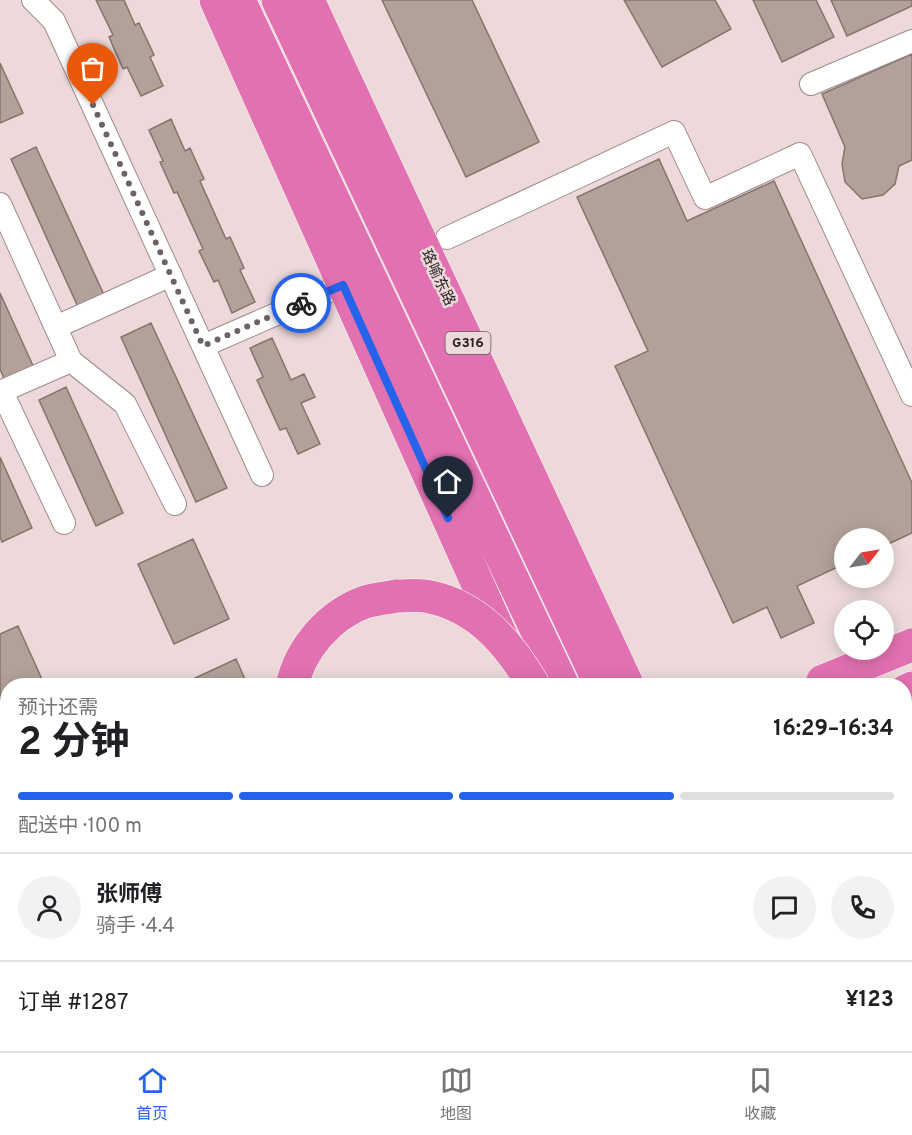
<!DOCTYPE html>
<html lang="zh">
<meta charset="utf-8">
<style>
body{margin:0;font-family:Overpass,"Noto Sans SC",sans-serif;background:#f2f2f2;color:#202124;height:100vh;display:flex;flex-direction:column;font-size:22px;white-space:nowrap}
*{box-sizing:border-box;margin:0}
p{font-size:20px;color:#757577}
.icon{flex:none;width:33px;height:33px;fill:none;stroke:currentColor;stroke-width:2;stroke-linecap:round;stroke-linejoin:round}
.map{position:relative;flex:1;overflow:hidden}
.details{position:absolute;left:0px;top:678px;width:912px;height:374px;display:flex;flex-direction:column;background:#fff;border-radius:24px 24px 0 0;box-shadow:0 3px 15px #0003}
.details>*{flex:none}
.needle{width:39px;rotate:59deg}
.tools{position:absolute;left:834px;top:528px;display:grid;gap:12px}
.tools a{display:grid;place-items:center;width:60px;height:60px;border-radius:50%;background:#fff;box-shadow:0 3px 15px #0003;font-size:30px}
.pin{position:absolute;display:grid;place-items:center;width:51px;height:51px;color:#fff;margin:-62px -26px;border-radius:50% 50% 50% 0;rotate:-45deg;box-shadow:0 0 6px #0007}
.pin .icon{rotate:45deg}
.courier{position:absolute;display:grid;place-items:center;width:60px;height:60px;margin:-30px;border:4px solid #2563eb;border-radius:50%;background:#fff;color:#222;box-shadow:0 2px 8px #0007}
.overview em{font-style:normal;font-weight:700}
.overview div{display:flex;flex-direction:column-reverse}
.overview{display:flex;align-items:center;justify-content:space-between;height:102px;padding:0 18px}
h1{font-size:39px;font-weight:700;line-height:45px}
.bar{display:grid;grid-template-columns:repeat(4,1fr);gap:9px 6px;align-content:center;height:72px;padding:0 18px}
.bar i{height:8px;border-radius:4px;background:#e0e0e0}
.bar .active{background:#2563eb}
.bar p{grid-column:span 4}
.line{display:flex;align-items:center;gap:15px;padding:0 18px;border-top:2px solid #e0e0e0}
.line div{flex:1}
.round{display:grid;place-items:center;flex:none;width:63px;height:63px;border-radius:32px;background:#f2f2f2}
.tabs{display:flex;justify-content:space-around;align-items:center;height:84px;border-top:2px solid #e0e0e0;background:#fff;font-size:16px;color:#757577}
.tabs a{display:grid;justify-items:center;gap:3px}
.tabs .active{color:#2563eb}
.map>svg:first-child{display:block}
</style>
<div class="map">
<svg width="912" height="1051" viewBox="0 0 912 1051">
<rect width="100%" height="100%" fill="#edd9d9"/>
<path fill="#bcae97" d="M 904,739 L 912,755 L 912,838 L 905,842 Z
M 428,1044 L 562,1044 L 568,1051 L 429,1051 Z"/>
<path fill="#b1a199" stroke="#83746c" stroke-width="1.5" d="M 96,0 L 124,0 L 135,25 L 139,23 L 154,55 L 150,57 L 163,86 L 141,96 L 127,67 L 123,69 L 109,37 L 113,35 Z
M 382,0 L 472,0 L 539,142 L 466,177 Z
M 624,0 L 715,0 L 731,29 L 662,67 Z
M 753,0 L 816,0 L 834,37 L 782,62 Z
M 831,0 L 912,0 L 912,6 L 847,36 Z
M 912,54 L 912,160 L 899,166 L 895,184 L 883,195 L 862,199 L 845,182 L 842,164 L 845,147 L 822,94 Z
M 0,63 L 23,113 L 0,123 Z
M 171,119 L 185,151 L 190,148 L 204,179 L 200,181 L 226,239 L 230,237 L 244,268 L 240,270 L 255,302 L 232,313 L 218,280 L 214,282 L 199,251 L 203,249 L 177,192 L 174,193 L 160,162 L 163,161 L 149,130 Z
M 36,147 L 104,295 L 78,307 L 11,159 Z
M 659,159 L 687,221 L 774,181 L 912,483 L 912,533 L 884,546 L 884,538 L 844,538 L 844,564 L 797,586 L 814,623 L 781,638 L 767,607 L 733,623 L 615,366 L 648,351 L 577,197 Z
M 0,293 L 35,370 L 6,383 L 0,369 Z
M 151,323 L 227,488 L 196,502 L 121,337 Z
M 272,338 L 291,380 L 304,374 L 315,397 L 301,403 L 320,444 L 298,454 L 286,428 L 280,430 L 257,380 L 263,377 L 250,348 Z
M 66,387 L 123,513 L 96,526 L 39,400 Z
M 0,457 L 32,528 L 2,542 L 0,537 Z
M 193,539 L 229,619 L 174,644 L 138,564 Z
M 18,626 L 45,686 L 8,686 L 8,726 L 0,710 L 0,634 Z
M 236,659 L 248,686 L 178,686 Z
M 904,1029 L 912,1044 L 912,1051 L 865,1051 L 862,1044 L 904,1044 Z"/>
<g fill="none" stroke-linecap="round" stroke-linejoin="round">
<g stroke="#9e8b8b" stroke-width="24">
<path id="minor" d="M 33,0 L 54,21 L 262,475
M 811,84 L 912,41
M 0,204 L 71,361 L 0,392
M 447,238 L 674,132 L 705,198 L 800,154 L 912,395
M 56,327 L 171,275
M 203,346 L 343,285
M 71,361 L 125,404 L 175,504
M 2,392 L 64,523"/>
</g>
<g stroke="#fff" stroke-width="30">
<path id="major" d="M 904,717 L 912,714
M 182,1051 L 197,1044"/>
</g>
<g stroke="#fff" stroke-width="34">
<path id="highway" d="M 216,0 L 505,645
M 239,0 L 563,686
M 278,0 L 601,686
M 308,0 L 628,686
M 292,686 C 300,649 329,615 365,602 C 375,599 387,598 397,596
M 904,692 L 912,688
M 0,1033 L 8,1030
M 433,1044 L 434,1051
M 688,1044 L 691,1051
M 731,1044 L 734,1051
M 769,1044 L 772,1051
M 798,1044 L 801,1051
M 34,1051 L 49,1044
M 117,1051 L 132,1044
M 663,1051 L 664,1044"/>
</g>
<use href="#minor" stroke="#fff" stroke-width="22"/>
<use href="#major" stroke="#eeaad0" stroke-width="28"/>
<use href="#highway" stroke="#e271b1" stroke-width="33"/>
<g stroke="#fff" stroke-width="34" stroke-linecap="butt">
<path id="highway-bridge" d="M 397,596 C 408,596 420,594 430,597 C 479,607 510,645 534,686
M 823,681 L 912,645"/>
</g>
<use href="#highway-bridge" stroke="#e271b1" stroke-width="33"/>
</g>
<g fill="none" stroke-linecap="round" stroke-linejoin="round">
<path stroke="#6e6363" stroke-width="6" stroke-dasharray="0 10.8" d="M 93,105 L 203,346 L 301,303"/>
<path stroke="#2563eb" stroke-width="8" d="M 301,303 L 343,285 L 448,518"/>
</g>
<g text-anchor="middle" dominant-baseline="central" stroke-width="5" stroke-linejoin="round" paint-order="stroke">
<rect fill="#edd9d9" stroke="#645a5a" stroke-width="1.5" x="445.5" y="332" width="45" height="22" rx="4.5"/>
<g font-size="14" font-weight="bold" fill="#2a2323">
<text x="468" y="343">G316</text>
</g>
<g font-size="15" fill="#2a2323" stroke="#edd9d9">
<text transform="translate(437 278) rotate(65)">珞喻东路</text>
</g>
</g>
</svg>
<div class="tools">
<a><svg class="needle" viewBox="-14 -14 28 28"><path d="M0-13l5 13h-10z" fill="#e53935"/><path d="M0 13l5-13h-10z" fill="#757577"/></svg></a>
<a><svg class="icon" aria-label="locate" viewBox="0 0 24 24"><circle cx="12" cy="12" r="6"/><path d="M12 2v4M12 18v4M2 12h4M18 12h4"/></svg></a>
</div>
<div class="pin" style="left:93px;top:105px;background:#ea580c"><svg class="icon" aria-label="bag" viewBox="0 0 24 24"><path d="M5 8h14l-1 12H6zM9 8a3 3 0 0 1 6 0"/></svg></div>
<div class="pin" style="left:448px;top:518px;background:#1f2937"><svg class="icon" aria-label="home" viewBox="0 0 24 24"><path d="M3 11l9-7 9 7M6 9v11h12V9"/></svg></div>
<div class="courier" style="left:301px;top:303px"><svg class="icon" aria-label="bike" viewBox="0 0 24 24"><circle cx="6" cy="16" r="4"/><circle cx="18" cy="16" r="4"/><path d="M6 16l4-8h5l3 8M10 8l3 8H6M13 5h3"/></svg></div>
<section class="details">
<div class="overview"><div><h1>2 分钟</h1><p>预计还需</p></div><em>16:29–16:34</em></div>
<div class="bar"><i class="active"></i><i class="active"></i><i class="active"></i><i></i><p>配送中 · 100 m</p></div>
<div class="line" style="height:108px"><a class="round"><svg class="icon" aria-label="person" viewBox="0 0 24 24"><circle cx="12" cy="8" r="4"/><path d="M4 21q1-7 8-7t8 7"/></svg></a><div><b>张师傅</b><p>骑手 · 4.4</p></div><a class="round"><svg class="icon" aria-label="chat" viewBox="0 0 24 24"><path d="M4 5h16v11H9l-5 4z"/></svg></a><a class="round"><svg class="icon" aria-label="phone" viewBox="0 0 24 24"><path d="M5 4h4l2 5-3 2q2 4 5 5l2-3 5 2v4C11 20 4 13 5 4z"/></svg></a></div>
<div class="line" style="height:78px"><div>订单 #1287</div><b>¥123</b></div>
</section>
</div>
<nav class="tabs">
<a class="active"><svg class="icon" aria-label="home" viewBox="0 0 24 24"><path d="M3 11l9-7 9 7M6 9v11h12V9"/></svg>首页</a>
<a><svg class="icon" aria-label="map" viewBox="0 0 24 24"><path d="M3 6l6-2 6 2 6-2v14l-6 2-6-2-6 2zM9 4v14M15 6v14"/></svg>地图</a>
<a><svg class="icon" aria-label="saved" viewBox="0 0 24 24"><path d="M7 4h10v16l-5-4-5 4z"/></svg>收藏</a>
</nav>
